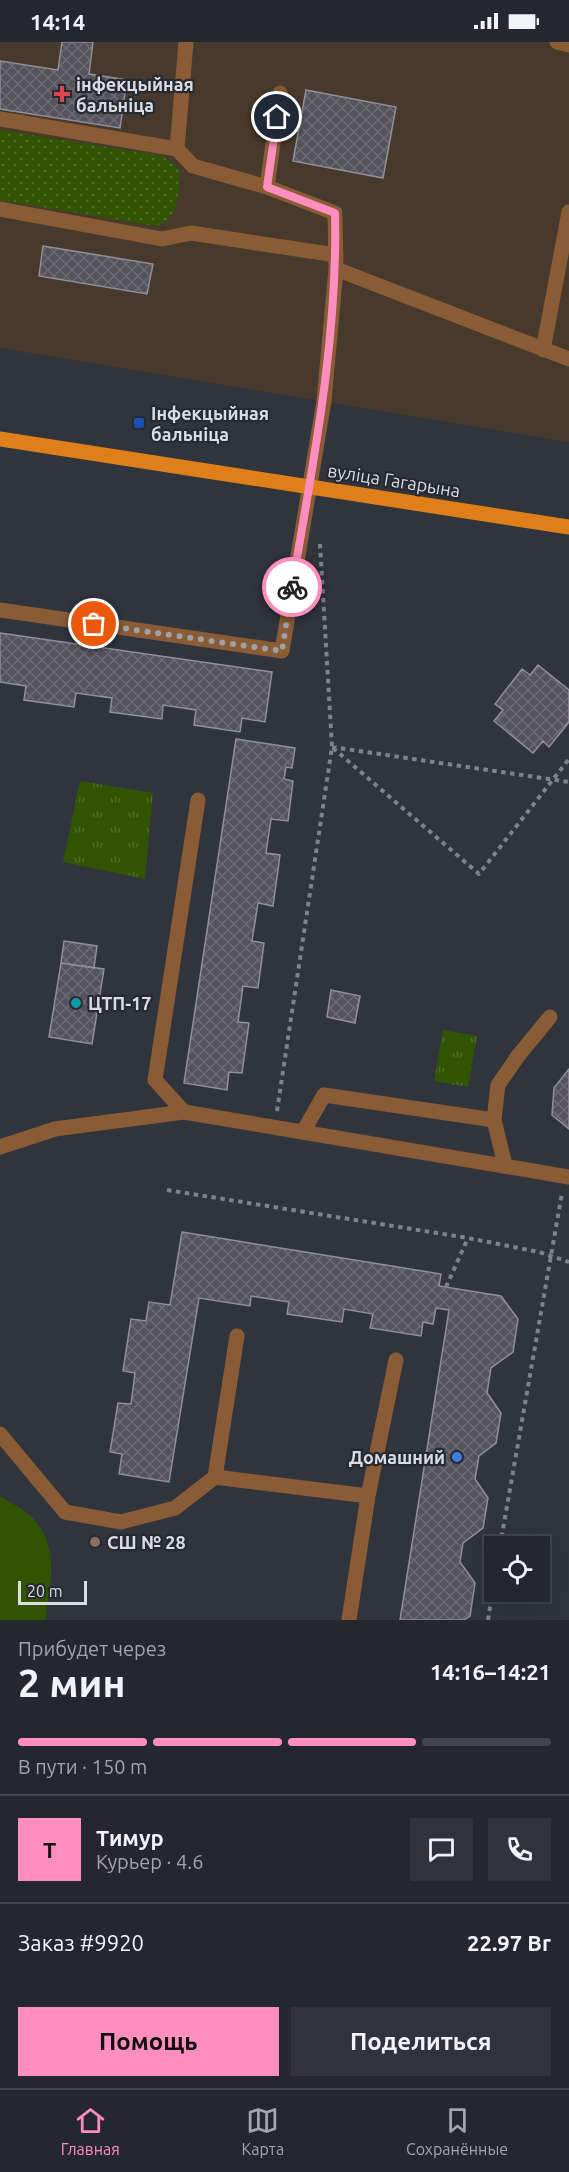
<!DOCTYPE html>
<html lang="ru">
<meta charset="utf-8">
<style>
body{margin:0;font-family:Ubuntu,sans-serif;background:#30333a;color:#f1f3f6;height:100vh;display:flex;flex-direction:column;font-size:22px;white-space:nowrap}
*{box-sizing:border-box;margin:0}
p{font-size:20px;color:#a3a5aa}
.icon{flex:none;width:33px;height:33px;fill:none;stroke:currentColor;stroke-width:2;stroke-linecap:round;stroke-linejoin:round}
.map{position:relative;height:1578px;overflow:hidden}
.panel{display:flex;flex-direction:column;background:#24272e;flex:1}
.panel>*{flex:none}
.fabs{position:absolute;left:484px;top:1494px;display:grid;gap:12px}
.fabs a{display:grid;place-items:center;width:66px;height:66px;border-radius:0px;background:#24272e;box-shadow:0 6px 24px #0002,0 0 0 2px #41444a;font-size:30px}
.scale{position:absolute;left:18px;bottom:15px;width:69px;box-sizing:border-box;padding-left:6px;border:3px solid #dadce2;border-top:0;font-size:16px;line-height:21px;white-space:nowrap;color:#dadce2;-webkit-text-stroke:4px #262a32;paint-order:stroke}
.pin{position:absolute;display:grid;place-items:center;width:51px;height:51px;color:#fff;margin:-26px;border:3px solid #fff;border-radius:50%;box-shadow:0 2px 6px #0007}
.courier{position:absolute;display:grid;place-items:center;width:60px;height:60px;margin:-30px;border:4px solid #fe8ebd;border-radius:50%;background:#fff;color:#222;box-shadow:0 2px 8px #0007}
.summary em{font-style:normal;font-weight:600}
.summary div{display:flex;flex-direction:column-reverse}
.summary{display:flex;align-items:center;justify-content:space-between;height:102px;padding:0 18px}
h1{font-size:39px;font-weight:600;line-height:45px}
.bar{display:grid;grid-template-columns:repeat(4,1fr);gap:9px 6px;align-content:center;height:72px;padding:0 18px}
.bar i{height:8px;border-radius:4px;background:#41444a}
.bar .active{background:#fe8ebd}
.bar p{grid-column:span 4}
.line{display:flex;align-items:center;gap:15px;padding:0 18px;border-top:2px solid #41444a}
.line div{flex:1}
.round{display:grid;place-items:center;flex:none;width:63px;height:63px;border-radius:0px;background:#30333a}
.cta{display:flex;gap:12px;margin-top:auto;padding:12px 18px}
.cta a{flex:1;height:69px;border-radius:0px;background:#fe8ebd;color:#111;font-size:24px;font-weight:600;line-height:69px;text-align:center}
.cta a+a{background:#30333a;color:#f1f3f6}
.status{display:flex;justify-content:space-between;align-items:center;height:42px;padding:0 30px;background:#24272e;direction:ltr}
.status svg{height:16px;fill:currentColor}
.tab-bar{display:flex;justify-content:space-around;align-items:center;height:84px;border-top:2px solid #41444a;background:#24272e;font-size:16px;color:#a3a5aa}
.tab-bar a{display:grid;justify-items:center;gap:3px}
.tab-bar .active{color:#fe8ebd}
.map>svg:first-child{display:block}
</style>
<div class="status"><b>14:14</b><svg viewBox="0 0 49 12"><path d="M0 12V9h3v3zM5 12V6h3v6zM10 12V3h3v9zM15 12V0h3v12zM26 1h20v11H26zM47 4h2v5h-2z"/></svg></div>
<div class="map">
<svg width="569" height="1578" viewBox="0 0 569 1578">
<defs>
<pattern id="grass-dots" width="8" height="8" patternUnits="userSpaceOnUse" patternTransform="scale(1.5)"><rect width="8" height="8" fill="#315402"/><path d="M2 2h.1M6 6h.1" fill="none" stroke="#4e6c27" stroke-width="1.8" stroke-linecap="round"/></pattern>
<pattern id="park-tufts" width="24" height="20" patternUnits="userSpaceOnUse" patternTransform="scale(1.5)"><rect width="24" height="20" fill="#315402"/><path d="M3 7l-1-3M5 7V3M7 7l1-3M15 17l-1-3M17 17v-4M19 17l1-3" fill="none" stroke="#4e6c27"/></pattern>
<pattern id="building-cross-hatch" width="8" height="8" patternUnits="userSpaceOnUse" patternTransform="scale(1.5)"><rect width="8" height="8" fill="#54525b"/><path d="M0 0l8 8M0 8l8-8" fill="none" stroke="#6c6a72"/></pattern>
</defs>
<rect width="100%" height="100%" fill="#30343d"/>
<path fill="#47392b" d="M 0,0 L 569,0 L 569,400 L 0,306 Z"/>
<path fill="url(#grass-dots)" d="M 0,88 L 163,114 L 180,128 C 178,150 181,178 155,184 L 0,158 Z"/>
<path fill="url(#park-tufts)" d="M 80,739 L 153,751 L 145,837 L 63,820 Z
M 443,988 L 477,994 L 468,1045 L 434,1039 Z"/>
<path fill="#315402" d="M 0,1454 C 9,1460 20,1465 28,1472 C 61,1500 51,1541 45,1578 L 0,1578 Z"/>
<path fill="url(#building-cross-hatch)" stroke="#928f9a" stroke-width="1.5" d="M 62,0 L 93,0 L 89,32 L 127,38 L 120,86 L 0,67 L 0,19 L 58,28 Z
M 306,48 L 396,65 L 383,136 L 293,119 Z
M 43,204 L 153,222 L 147,252 L 39,234 Z
M 0,591 L 272,630 L 265,680 L 242,676 L 240,690 L 194,683 L 196,668 L 163,663 L 162,677 L 110,670 L 112,656 L 76,651 L 74,665 L 24,658 L 26,644 L 0,640 Z
M 538,623 L 569,648 L 569,680 L 549,705 L 543,699 L 533,711 L 494,679 L 503,668 L 495,662 L 522,627 L 530,633 Z
M 236,697 L 295,706 L 292,726 L 286,725 L 284,737 L 293,739 L 288,779 L 271,777 L 266,811 L 280,813 L 273,864 L 258,861 L 252,899 L 264,901 L 258,946 L 243,944 L 238,980 L 249,981 L 242,1031 L 229,1030 L 227,1048 L 184,1041 Z
M 64,899 L 97,904 L 94,926 L 61,921 Z
M 61,921 L 104,927 L 92,1002 L 49,995 Z
M 331,948 L 360,954 L 355,981 L 327,975 Z
M 569,1027 L 569,1087 L 552,1073 L 554,1046 Z
M 182,1190 L 441,1232 L 439,1244 L 501,1254 L 518,1277 L 513,1310 L 491,1326 L 487,1351 L 501,1371 L 496,1401 L 479,1414 L 475,1437 L 488,1456 L 483,1486 L 463,1501 L 460,1520 L 475,1541 L 470,1574 L 464,1578 L 400,1578 L 449,1268 L 436,1266 L 433,1282 L 423,1280 L 421,1294 L 370,1286 L 373,1272 L 344,1267 L 342,1280 L 287,1272 L 289,1260 L 251,1254 L 250,1264 L 199,1256 L 169,1440 L 119,1432 L 122,1412 L 110,1410 L 118,1361 L 131,1362 L 135,1331 L 123,1329 L 131,1277 L 146,1279 L 149,1260 L 170,1263 Z"/>
<g fill="none" stroke-linecap="round" stroke-linejoin="round">
<path stroke="#7f8289" stroke-width="4" stroke-dasharray="4.5 4.5" stroke-linecap="butt" d="M 332,705 L 569,740
M 333,706 L 479,832 L 569,717
M 277,1069 L 332,705 L 320,502
M 167,1148 L 468,1196 L 539,1210 L 569,1220
M 446,1245 L 468,1196
M 500,1504 L 562,1151
M 488,1578 L 495,1534"/>
<path stroke="#8a5c35" stroke-width="15" d="M 557,0 L 569,3
M 0,77 L 177,107 L 193,124 L 267,145 L 335,171 L 336,227 L 324,359 L 282,609 L 0,568
M 177,107 L 186,0
M 267,145 L 280,51
M 0,167 L 162,197 L 191,191 L 336,213
M 336,227 L 569,317
M 543,308 L 569,170
M 198,758 L 155,1038 L 184,1070 L 569,1135
M 494,1078 L 498,1043 L 518,1014 L 550,975
M 303,1090 L 324,1053 L 494,1078 L 505,1123
M 0,1105 L 55,1087 L 184,1070
M 0,1392 L 65,1470 L 121,1480 L 175,1466 L 215,1435 L 368,1454 L 349,1578
M 215,1435 L 237,1294
M 368,1454 L 396,1318"/>
<path stroke="#de7f1a" stroke-width="15" d="M 0,397 L 569,485"/>
</g>
<g fill="none" stroke-linecap="round" stroke-linejoin="round">
<path stroke="#9ea1a8" stroke-width="6" stroke-dasharray="0 10.8" d="M 94,582 L 282,609 L 292,545"/>
<path stroke="#fe8ebd" stroke-width="8" d="M 277,75 L 267,145 L 335,171 C 338,297 313,421 292,545"/>
</g>
<path fill="#e0444e" stroke="#262a32" stroke-width="2" d="M59 43h6v6h6v6h-6v6h-6v-6h-6v-6h6z"/>
<rect fill="#1a4fb4" stroke="#262a32" stroke-width="2" x="133" y="375" width="12" height="12" rx="3"/>
<circle fill="#0f9aa8" stroke="#262a32" stroke-width="2" cx="76" cy="961" r="6"/>
<circle fill="#3f7fe0" stroke="#262a32" stroke-width="2" cx="457" cy="1415" r="6"/>
<circle fill="#8d6e63" stroke="#262a32" stroke-width="2" cx="95" cy="1500" r="6"/>
<g text-anchor="middle" dominant-baseline="central" stroke-width="4.5" stroke-linejoin="round" paint-order="stroke">
<g font-size="18" font-weight="bold" fill="#dadce2" stroke="#262a32" text-anchor="start">
<text x="76" y="42">інфекцыйная<tspan x="76" dy="21">бальніца</tspan></text>
<text x="151" y="371">Інфекцыйная<tspan x="151" dy="21">бальніца</tspan></text>
<text x="88" y="961">ЦТП-17</text>
<text x="445" y="1415" text-anchor="end">Домашний</text>
<text x="107" y="1500">СШ № 28</text>
</g>
<g font-size="18" fill="#dadce2" stroke="#262a32">
<text transform="translate(394 438) rotate(9)">вуліца Гагарына</text>
</g>
</g>
</svg>
<div class="fabs">
<a><svg class="icon" aria-label="locate" viewBox="0 0 24 24"><circle cx="12" cy="12" r="6"/><path d="M12 2v4M12 18v4M2 12h4M18 12h4"/></svg></a>
</div>
<div class="scale">20 m</div>
<div class="pin" style="left:94px;top:582px;background:#ea580c"><svg class="icon" aria-label="bag" viewBox="0 0 24 24"><path d="M5 8h14l-1 12H6zM9 8a3 3 0 0 1 6 0"/></svg></div>
<div class="pin" style="left:277px;top:75px;background:#1f2937"><svg class="icon" aria-label="home" viewBox="0 0 24 24"><path d="M3 11l9-7 9 7M6 9v11h12V9"/></svg></div>
<div class="courier" style="left:292px;top:545px"><svg class="icon" aria-label="bike" viewBox="0 0 24 24"><circle cx="6" cy="16" r="4"/><circle cx="18" cy="16" r="4"/><path d="M6 16l4-8h5l3 8M10 8l3 8H6M13 5h3"/></svg></div>
</div>
<section class="panel">
<div class="summary"><div><h1>2 мин</h1><p>Прибудет через</p></div><em>14:16–14:21</em></div>
<div class="bar"><i class="active"></i><i class="active"></i><i class="active"></i><i></i><p>В пути · 150 m</p></div>
<div class="line" style="height:108px"><b class="round" style="background:#fe8ebd;color:#111">Т</b><div><b>Тимур</b><p>Курьер · 4.6</p></div><a class="round"><svg class="icon" aria-label="chat" viewBox="0 0 24 24"><path d="M4 5h16v11H9l-5 4z"/></svg></a><a class="round"><svg class="icon" aria-label="phone" viewBox="0 0 24 24"><path d="M5 4h4l2 5-3 2q2 4 5 5l2-3 5 2v4C11 20 4 13 5 4z"/></svg></a></div>
<div class="line" style="height:78px"><div>Заказ #9920</div><b>22.97 Br</b></div>
<div class="cta"><a>Помощь</a><a>Поделиться</a></div>
</section>
<nav class="tab-bar">
<a class="active"><svg class="icon" aria-label="home" viewBox="0 0 24 24"><path d="M3 11l9-7 9 7M6 9v11h12V9"/></svg>Главная</a>
<a><svg class="icon" aria-label="map" viewBox="0 0 24 24"><path d="M3 6l6-2 6 2 6-2v14l-6 2-6-2-6 2zM9 4v14M15 6v14"/></svg>Карта</a>
<a><svg class="icon" aria-label="saved" viewBox="0 0 24 24"><path d="M7 4h10v16l-5-4-5 4z"/></svg>Сохранённые</a>
</nav>
